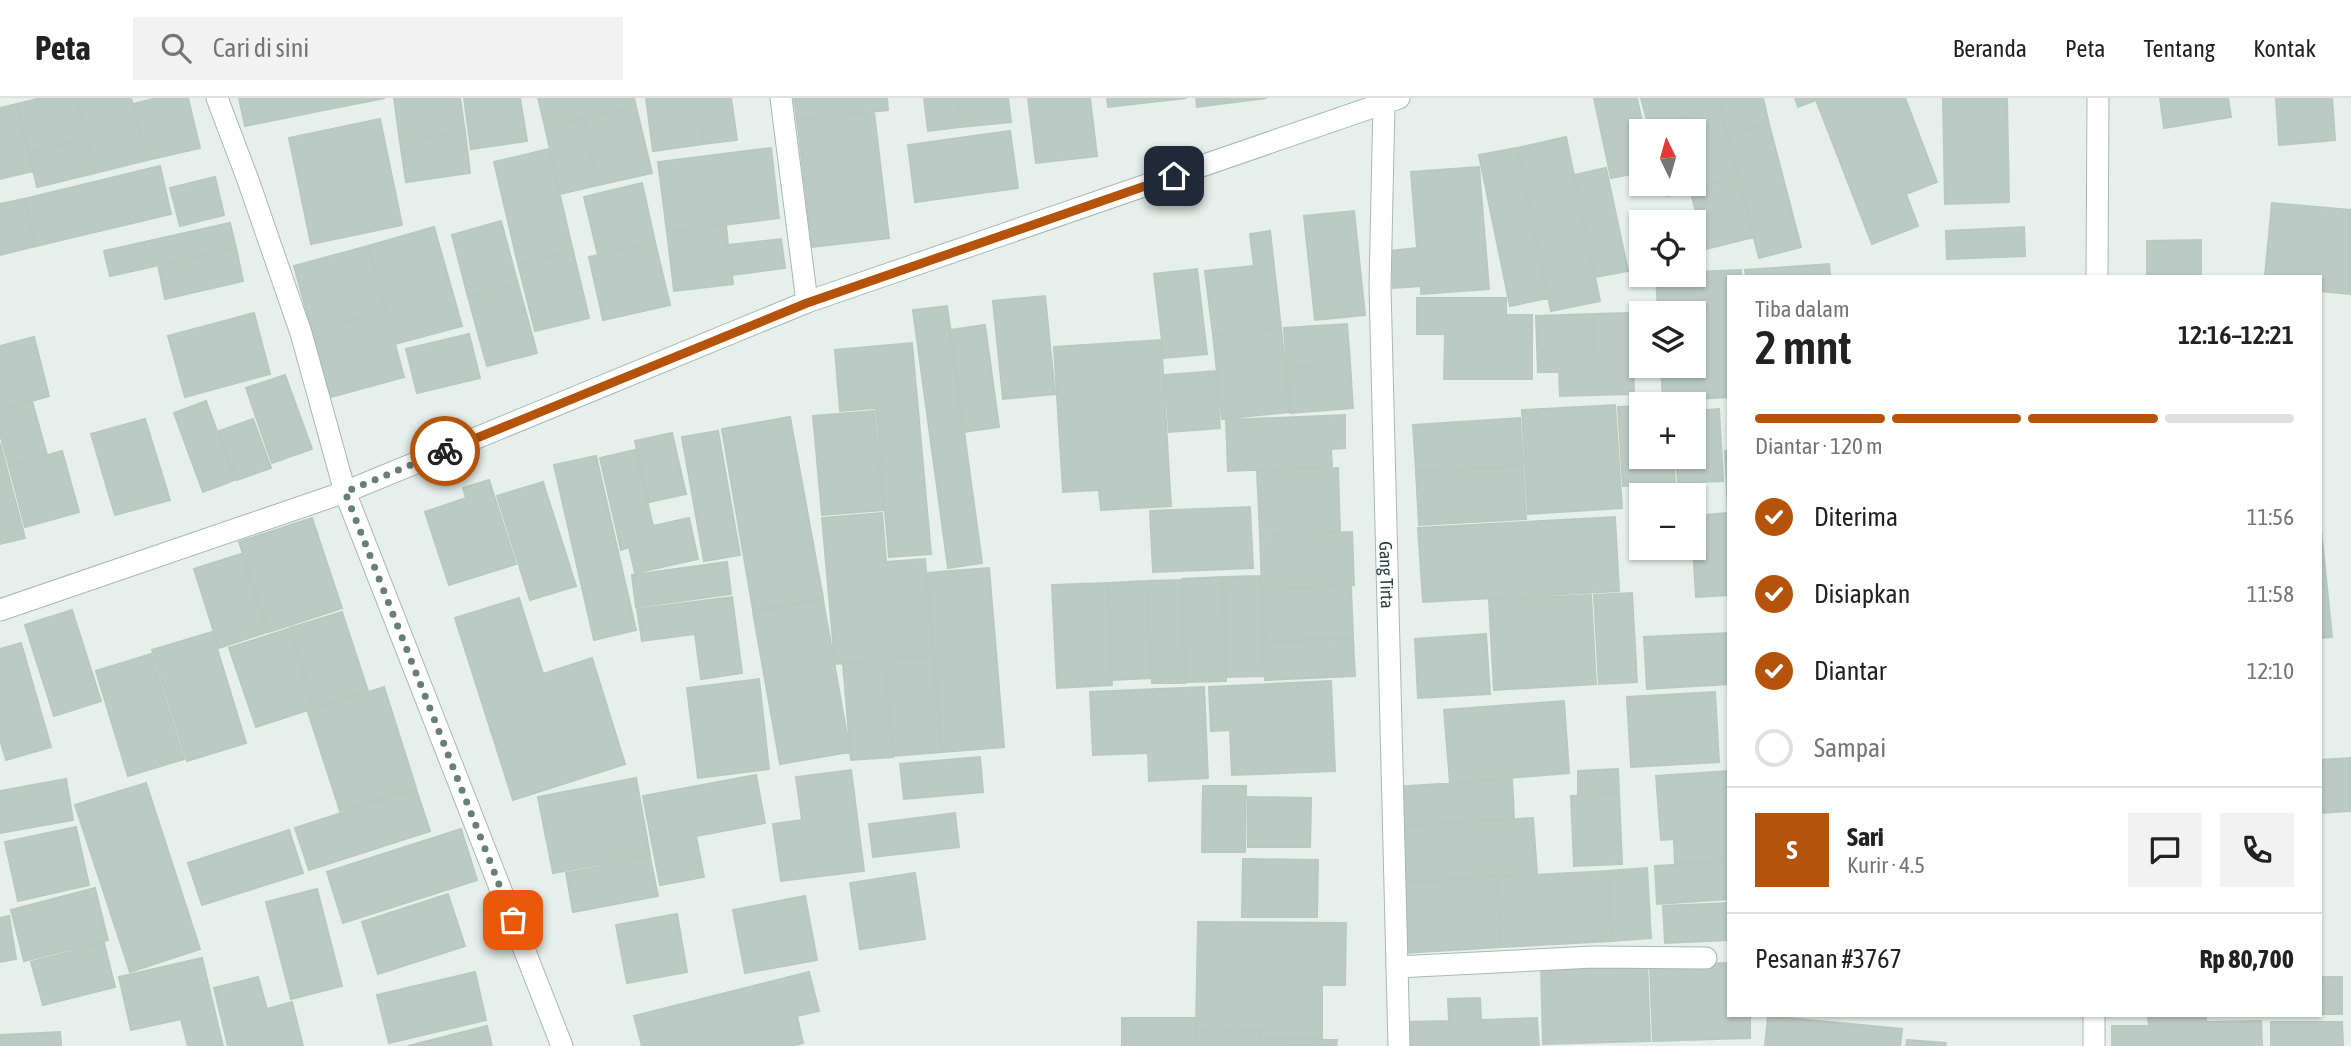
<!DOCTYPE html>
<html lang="id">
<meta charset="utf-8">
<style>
body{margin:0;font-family:"Asap Condensed",sans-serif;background:#f2f2f2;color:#222;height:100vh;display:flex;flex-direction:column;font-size:26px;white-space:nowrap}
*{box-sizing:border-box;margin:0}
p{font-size:23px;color:#767676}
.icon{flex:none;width:38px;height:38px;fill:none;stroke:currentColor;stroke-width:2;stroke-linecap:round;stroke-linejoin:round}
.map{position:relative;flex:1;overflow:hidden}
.details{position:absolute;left:1727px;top:177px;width:595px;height:742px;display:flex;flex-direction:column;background:#fff;border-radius:0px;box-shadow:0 2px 5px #0004}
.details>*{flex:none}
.needle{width:46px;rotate:355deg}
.tools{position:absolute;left:1629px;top:21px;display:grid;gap:14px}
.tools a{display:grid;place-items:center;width:77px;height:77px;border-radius:0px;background:#fff;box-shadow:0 2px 5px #0004;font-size:35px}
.pin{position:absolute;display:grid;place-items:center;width:60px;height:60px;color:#fff;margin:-30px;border-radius:14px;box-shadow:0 4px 10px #0006}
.courier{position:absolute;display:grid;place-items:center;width:70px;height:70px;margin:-35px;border:5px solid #b45309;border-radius:50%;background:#fff;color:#222;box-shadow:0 2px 9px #0007}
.summary em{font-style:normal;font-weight:600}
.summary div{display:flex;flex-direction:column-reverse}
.summary{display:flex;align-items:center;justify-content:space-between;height:119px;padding:0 28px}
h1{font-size:46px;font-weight:600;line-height:52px}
.bar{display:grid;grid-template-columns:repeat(4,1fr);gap:10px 7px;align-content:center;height:84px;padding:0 28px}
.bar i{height:9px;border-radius:5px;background:#e0e0e0}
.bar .active{background:#b45309}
.bar p{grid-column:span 4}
.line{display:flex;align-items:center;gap:18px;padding:0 28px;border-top:2px solid #e0e0e0}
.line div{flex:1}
.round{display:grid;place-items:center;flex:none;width:74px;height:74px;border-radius:0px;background:#f2f2f2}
ol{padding:0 28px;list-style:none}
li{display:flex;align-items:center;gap:21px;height:77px}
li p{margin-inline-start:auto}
li .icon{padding:7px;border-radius:50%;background:#b45309;color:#fff;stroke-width:4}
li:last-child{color:#767676}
li i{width:38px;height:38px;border:4px solid #e0e0e0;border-radius:50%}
header{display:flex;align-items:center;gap:42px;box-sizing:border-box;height:98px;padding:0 35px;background:#fff;border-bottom:2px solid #e0e0e0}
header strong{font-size:33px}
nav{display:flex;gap:38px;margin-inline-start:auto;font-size:24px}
.search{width:490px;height:63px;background:#f2f2f2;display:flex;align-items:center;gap:18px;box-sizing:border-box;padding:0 24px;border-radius:0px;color:#767676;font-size:26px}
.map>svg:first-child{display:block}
</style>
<header>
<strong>Peta</strong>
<div class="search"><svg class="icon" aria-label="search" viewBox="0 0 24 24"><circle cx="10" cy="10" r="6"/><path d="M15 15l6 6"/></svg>Cari di sini</div>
<nav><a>Beranda</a><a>Peta</a><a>Tentang</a><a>Kontak</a></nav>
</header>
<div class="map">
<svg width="2351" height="948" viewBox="0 0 2351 948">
<rect width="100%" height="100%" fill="#e6efeb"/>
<path fill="#bbcac4" stroke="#b8c9c2" stroke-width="2" d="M 41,0 L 77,0 L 87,40 L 29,55 L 17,6 Z
M 77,0 L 131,0 L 147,62 L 95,75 Z
M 157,0 L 188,0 L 200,50 L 147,62 L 133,6 Z
M 239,0 L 332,0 L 334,10 L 245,28 Z
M 332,0 L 385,0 L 334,10 Z
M 394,0 L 460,0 L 465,34 L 400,44 Z
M 464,0 L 520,0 L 527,43 L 471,51 Z
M 538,0 L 634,0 L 636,9 L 545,29 Z
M 646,0 L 697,0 L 704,46 L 653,53 Z
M 697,0 L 731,0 L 737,42 L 704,46 Z
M 794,0 L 887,0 L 888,12 L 797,22 Z
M 924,0 L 958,0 L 961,29 L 928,33 Z
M 958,0 L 1008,0 L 1011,24 L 961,29 Z
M 1028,0 L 1090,0 L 1097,58 L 1036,65 Z
M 1107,0 L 1187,0 L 1108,9 Z
M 1196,0 L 1267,0 L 1197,9 Z
M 1594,0 L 1637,0 L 1644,33 L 1642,33 L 1642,74 L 1611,80 Z
M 1641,0 L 1679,0 L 1688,33 L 1650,33 Z
M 1679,0 L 1718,0 L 1739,80 L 1702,88 L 1694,57 L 1694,33 L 1688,33 Z
M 1718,0 L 1763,0 L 1769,26 L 1727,36 Z
M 1795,0 L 1905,0 L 1937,84 L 1906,96 L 1918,128 L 1872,146 L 1816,2 L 1798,9 Z
M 1943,0 L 2007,0 L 2009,104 L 1945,106 Z
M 2160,0 L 2228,0 L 2231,19 L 2164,30 Z
M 2276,0 L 2332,0 L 2335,42 L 2279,47 Z
M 17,6 L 33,73 L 0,81 L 0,10 Z
M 636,9 L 652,75 L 598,87 L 583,20 Z
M 874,14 L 889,140 L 812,149 L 797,22 Z
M 583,20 L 598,87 L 560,96 L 545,29 Z
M 380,21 L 402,127 L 311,146 L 289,40 Z
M 1769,26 L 1801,149 L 1759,160 L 1727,36 Z
M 1010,33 L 1018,90 L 915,104 L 908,47 Z
M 465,34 L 470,75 L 406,84 L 400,44 Z
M 1566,39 L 1600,203 L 1551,213 L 1517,50 Z
M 87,40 L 95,75 L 37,89 L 29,55 Z
M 771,50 L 779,120 L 667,134 L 658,64 Z
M 1517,50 L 1548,200 L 1510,208 L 1479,57 Z
M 549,51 L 573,153 L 518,166 L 494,64 Z
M 1694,57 L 1702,88 L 1667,98 L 1664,86 L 1694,86 Z
M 160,68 L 171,116 L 36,148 L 24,101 Z
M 1479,69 L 1489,191 L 1421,196 L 1421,188 L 1393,190 L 1390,153 L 1417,150 L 1411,74 Z
M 1606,70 L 1628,173 L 1595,179 L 1574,77 Z
M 215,79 L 224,117 L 180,128 L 170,90 Z
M 1739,80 L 1754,139 L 1706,151 L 1690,92 Z
M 642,85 L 655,144 L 598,157 L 584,99 Z
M 24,101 L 36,148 L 0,157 L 0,106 Z
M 2272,105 L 2351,112 L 2351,196 L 2320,193 L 2320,178 L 2265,178 Z
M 1354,113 L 1365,217 L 1315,222 L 1304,118 Z
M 501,123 L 518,186 L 468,199 L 452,137 Z
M 230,125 L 236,150 L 110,178 L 104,153 Z
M 726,127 L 728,147 L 781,141 L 785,170 L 732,177 L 733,186 L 674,193 L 667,134 Z
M 434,129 L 462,228 L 395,246 L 368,148 Z
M 2024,129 L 2025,158 L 1947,161 L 1946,133 Z
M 1270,133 L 1281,230 L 1213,237 L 1205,173 L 1254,168 L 1250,136 Z
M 2201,142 L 2201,178 L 2147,178 L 2147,143 Z
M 655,144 L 670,207 L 603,222 L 589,159 Z
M 368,148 L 386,213 L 312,233 L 294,168 Z
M 236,150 L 243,183 L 165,201 L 158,167 Z
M 573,153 L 589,220 L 535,233 L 518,166 Z
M 1829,166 L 1830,178 L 1746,178 L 1745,172 Z
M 1197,171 L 1207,256 L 1164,260 L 1154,176 Z
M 1741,172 L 1741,178 L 1729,178 L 1729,299 L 1663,303 L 1661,268 L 1694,268 L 1694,215 L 1658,215 L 1656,177 L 1694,177 L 1694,174 Z
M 518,186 L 537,255 L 487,268 L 468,199 Z
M 1045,198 L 1055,296 L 1003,301 L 993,203 Z
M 1417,200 L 1506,200 L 1506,217 L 1532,217 L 1532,281 L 1444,281 L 1445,236 L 1417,236 Z
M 947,208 L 982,465 L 948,470 L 913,212 Z
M 386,213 L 404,279 L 331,299 L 312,233 Z
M 254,215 L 270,276 L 185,299 L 168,238 Z
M 1632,215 L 1634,296 L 1595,297 L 1593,216 Z
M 1593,216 L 1595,297 L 1560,298 L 1559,274 L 1538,274 L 1536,218 Z
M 1347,226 L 1350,265 L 1287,270 L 1284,230 Z
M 985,227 L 999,329 L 963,334 L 949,232 Z
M 1281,230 L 1290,314 L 1222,321 L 1213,237 Z
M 469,236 L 480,280 L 417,295 L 406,251 Z
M 34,239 L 49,298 L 0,312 L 0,248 Z
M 1161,242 L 1171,408 L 1101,412 L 1099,392 L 1063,394 L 1054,249 Z
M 912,245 L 931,456 L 889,459 L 876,310 L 840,313 L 835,252 Z
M 1350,265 L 1353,310 L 1291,315 L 1287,270 Z
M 1216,273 L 1220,330 L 1169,334 L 1165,277 Z
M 285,277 L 312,351 L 272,365 L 246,290 Z
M 32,303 L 47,357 L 9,368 L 0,336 L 0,312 Z
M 206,303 L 235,382 L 203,394 L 174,315 Z
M 1615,307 L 1622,410 L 1528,416 L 1522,312 Z
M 1642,308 L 1642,359 L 1673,359 L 1675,385 L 1623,388 L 1618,309 Z
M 1719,311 L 1723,383 L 1678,385 L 1676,359 L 1694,359 L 1694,313 Z
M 874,313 L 883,412 L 822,417 L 813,318 Z
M 1345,317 L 1345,350 L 1331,351 L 1332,368 L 1228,373 L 1226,322 Z
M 790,319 L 823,500 L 753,512 L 722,331 Z
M 1520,320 L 1523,367 L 1416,373 L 1413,327 Z
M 145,321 L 170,402 L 115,417 L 91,336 Z
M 253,321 L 271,370 L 237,382 L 219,333 Z
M 718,333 L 740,457 L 704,463 L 682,339 Z
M 672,335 L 686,396 L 649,404 L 635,343 Z
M 0,345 L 25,440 L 0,446 Z
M 635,352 L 653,428 L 689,420 L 698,461 L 635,475 L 629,449 L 621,452 L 600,360 Z
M 62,353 L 79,414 L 25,429 L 9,368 Z
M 1725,353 L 1729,353 L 1729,497 L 1696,499 L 1693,450 L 1694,418 L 1728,415 Z
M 596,358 L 636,532 L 594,542 L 554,367 Z
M 1523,369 L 1526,421 L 1419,427 L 1416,375 Z
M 1338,370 L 1340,434 L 1260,436 L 1257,373 Z
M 489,382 L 516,466 L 449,487 L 425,414 L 466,400 L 463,390 Z
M 543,384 L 576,488 L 530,502 L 497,398 Z
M 1250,409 L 1253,470 L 1153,474 L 1150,413 Z
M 882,415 L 886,464 L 925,461 L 933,557 L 835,566 L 822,420 Z
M 1615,419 L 1619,493 L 1423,504 L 1418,430 Z
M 312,420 L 342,510 L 269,534 L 239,444 Z
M 2320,421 L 2332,539 L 2320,540 Z
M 1352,434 L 1354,487 L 1262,491 L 1260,438 Z
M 241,456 L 267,534 L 219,550 L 194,471 Z
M 727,464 L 731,496 L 636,509 L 632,477 Z
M 989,470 L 1004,649 L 943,654 L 927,475 Z
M 1260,478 L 1264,578 L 1227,579 L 1224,479 Z
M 1222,479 L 1226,583 L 1186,584 L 1182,481 Z
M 1181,482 L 1185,585 L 1152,585 L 1147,483 Z
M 1146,483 L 1151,580 L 1113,582 L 1109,485 Z
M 1107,485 L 1112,587 L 1057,590 L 1052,487 Z
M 1351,488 L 1353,539 L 1264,543 L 1262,492 Z
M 1632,495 L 1637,584 L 1599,586 L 1594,497 Z
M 1591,497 L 1596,586 L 1494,592 L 1489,502 Z
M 732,499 L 742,575 L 701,581 L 695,536 L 642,543 L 637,511 Z
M 519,500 L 543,576 L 592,560 L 625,666 L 513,702 L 455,520 Z
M 823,502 L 850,654 L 780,666 L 753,514 Z
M 72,512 L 101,603 L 54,618 L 25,527 Z
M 342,514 L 368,593 L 315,610 L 290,530 Z
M 288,531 L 314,610 L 256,629 L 229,550 Z
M 212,534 L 246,645 L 187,663 L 152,552 Z
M 1729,535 L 1729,586 L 1647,591 L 1644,539 Z
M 1486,536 L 1490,596 L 1418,600 L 1415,541 Z
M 1353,541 L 1355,578 L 1265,582 L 1263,544 Z
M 21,545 L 51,649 L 6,662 L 0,641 L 0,551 Z
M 151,556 L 184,661 L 128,678 L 96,573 Z
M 933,558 L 941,654 L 893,658 L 885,562 Z
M 884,562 L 893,659 L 851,662 L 843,566 Z
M 759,581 L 769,671 L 698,680 L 687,590 Z
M 1331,583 L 1335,673 L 1232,677 L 1230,632 L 1211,633 L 1209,589 Z
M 384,589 L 416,690 L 340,713 L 308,614 Z
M 1204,589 L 1208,680 L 1149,683 L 1148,655 L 1093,657 L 1090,594 Z
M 1715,594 L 1719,664 L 1631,669 L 1627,599 Z
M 1564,603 L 1569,675 L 1450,685 L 1444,612 Z
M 980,659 L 983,694 L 904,701 L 900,666 Z
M 2351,660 L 2351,713 L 2320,715 L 2320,662 Z
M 1618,671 L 1619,695 L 1578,697 L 1578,673 Z
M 851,672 L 864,773 L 781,783 L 773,726 L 802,722 L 796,679 Z
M 1729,673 L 1729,762 L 1675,766 L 1674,741 L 1661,742 L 1656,678 Z
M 756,677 L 765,725 L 696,738 L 704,779 L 660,787 L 643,698 Z
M 636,680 L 650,757 L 553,775 L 538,699 Z
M 66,681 L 73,722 L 0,735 L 0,693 Z
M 1512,681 L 1514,720 L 1398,728 L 1395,689 Z
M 146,685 L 200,851 L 130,874 L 75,707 Z
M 1203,688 L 1246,688 L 1245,754 L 1202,754 Z
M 416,691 L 430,733 L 309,772 L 295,730 Z
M 1619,695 L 1622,766 L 1574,768 L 1571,698 Z
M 1248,699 L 1311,700 L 1310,749 L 1248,749 Z
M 955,715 L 959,749 L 873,759 L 869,726 Z
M 1533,720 L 1537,775 L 1407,784 L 1404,728 Z
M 76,729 L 89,787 L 18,803 L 5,744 Z
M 461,731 L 477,782 L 343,825 L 327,774 Z
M 289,732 L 303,775 L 202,807 L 188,765 Z
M 650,759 L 658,798 L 573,814 L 566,775 Z
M 1243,761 L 1318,762 L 1317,819 L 1242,819 Z
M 1729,764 L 1729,801 L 1657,806 L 1655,768 Z
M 1647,770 L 1651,840 L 1612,843 L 1608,773 Z
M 1608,773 L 1611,843 L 1502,849 L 1497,779 Z
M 915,775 L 925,841 L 860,851 L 850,785 Z
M 1497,779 L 1501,849 L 1404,855 L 1400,785 Z
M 95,790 L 108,842 L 24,863 L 11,812 Z
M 317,791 L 342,888 L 291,901 L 266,804 Z
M 448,796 L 465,848 L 378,876 L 362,824 Z
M 805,798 L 817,862 L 745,875 L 733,812 Z
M 1729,805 L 1729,842 L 1665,845 L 1663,808 Z
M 677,816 L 687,874 L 627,885 L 616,827 Z
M 9,818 L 16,861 L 0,864 L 0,820 Z
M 1198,824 L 1346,825 L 1345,887 L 1322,887 L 1322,941 L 1261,940 L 1261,932 L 1196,931 Z
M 104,845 L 115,889 L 43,907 L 31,864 Z
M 202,860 L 223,948 L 188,948 L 181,921 L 131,932 L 119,879 Z
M 1647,863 L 1650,943 L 1543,946 L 1541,866 Z
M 1729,865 L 1729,917 L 1750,917 L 1750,940 L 1653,943 L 1650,867 Z
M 475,874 L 486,922 L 389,945 L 377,897 Z
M 809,874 L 819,913 L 797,918 L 803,945 L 791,948 L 642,948 L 634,918 Z
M 258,879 L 267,911 L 292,904 L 303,948 L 228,948 L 214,890 Z
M 2320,879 L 2342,879 L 2342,916 L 2320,916 Z
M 1480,900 L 1481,922 L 1537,920 L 1539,948 L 1405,948 L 1404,924 L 1449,923 L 1448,901 Z
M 2148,917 L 2206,917 L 2206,924 L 2261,923 L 2262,948 L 2112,948 L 2112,928 L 2149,928 Z
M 1768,918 L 1902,931 L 1900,948 L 1765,948 Z
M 1122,920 L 1195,920 L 1195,948 L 1122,948 Z
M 2271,924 L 2342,924 L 2343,948 L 2271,948 Z
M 487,928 L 492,948 L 408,948 Z
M 1196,932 L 1260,933 L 1260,948 L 1196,948 Z
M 60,934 L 61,948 L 0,948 L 0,937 Z
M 1261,941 L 1337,942 L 1336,948 L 1261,948 Z
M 1907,942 L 1946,945 L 1946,948 L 1906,948 Z"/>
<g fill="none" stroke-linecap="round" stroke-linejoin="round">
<g stroke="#a8b8b2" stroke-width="23">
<g id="minor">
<path d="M 781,0 L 807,204"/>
<path id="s1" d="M 1384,6 L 1380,189 L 1399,948"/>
<path d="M 2097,178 L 2098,0"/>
<path d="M 0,512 L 345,394 L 301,235 L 248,82 L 217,0"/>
<path d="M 1397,869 L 1593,859 L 1706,860"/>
<path d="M 2094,948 L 2094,917"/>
</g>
</g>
<g stroke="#a4bbb3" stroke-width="23">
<path id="secondary" d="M 562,948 L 345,394 L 807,204 L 1399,0"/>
</g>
<use href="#minor" stroke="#fff" stroke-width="21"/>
<use href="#secondary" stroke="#fff" stroke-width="21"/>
</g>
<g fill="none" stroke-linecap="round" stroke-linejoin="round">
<path stroke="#687f78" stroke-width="7" stroke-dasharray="0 12.6" d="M 445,353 L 345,394 L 513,822"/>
<path stroke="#b45309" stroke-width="9" d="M 445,353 L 807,205 L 1174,78"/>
</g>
<g text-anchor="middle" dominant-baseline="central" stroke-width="5" stroke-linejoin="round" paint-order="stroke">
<g font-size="18" fill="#24423a" stroke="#f7fbf9">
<text stroke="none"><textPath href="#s1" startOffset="471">Gang Tirta</textPath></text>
</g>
</g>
</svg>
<div class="tools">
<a><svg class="needle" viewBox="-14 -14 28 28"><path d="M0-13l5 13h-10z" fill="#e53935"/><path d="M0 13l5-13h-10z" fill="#767676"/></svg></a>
<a><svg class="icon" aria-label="locate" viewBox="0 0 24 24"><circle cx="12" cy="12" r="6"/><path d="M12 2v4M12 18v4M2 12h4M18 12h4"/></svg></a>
<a><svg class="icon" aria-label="layers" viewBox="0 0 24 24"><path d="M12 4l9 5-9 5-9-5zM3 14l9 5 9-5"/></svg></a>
<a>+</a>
<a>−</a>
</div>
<div class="pin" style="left:513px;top:822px;background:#ea580c"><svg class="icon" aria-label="bag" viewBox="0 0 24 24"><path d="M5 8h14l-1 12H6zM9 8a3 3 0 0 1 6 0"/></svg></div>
<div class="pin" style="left:1174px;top:78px;background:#1f2937"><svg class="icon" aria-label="home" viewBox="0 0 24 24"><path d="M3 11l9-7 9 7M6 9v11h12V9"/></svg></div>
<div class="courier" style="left:445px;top:353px"><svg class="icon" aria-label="bike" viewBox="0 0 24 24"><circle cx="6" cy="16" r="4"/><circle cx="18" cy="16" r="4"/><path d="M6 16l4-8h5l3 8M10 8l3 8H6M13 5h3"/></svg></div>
<section class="details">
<div class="summary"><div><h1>2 mnt</h1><p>Tiba dalam</p></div><em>12:16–12:21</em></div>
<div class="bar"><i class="active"></i><i class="active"></i><i class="active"></i><i></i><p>Diantar · 120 m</p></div>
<ol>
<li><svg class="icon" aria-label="check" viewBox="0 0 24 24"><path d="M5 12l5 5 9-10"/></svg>Diterima<p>11:56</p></li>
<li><svg class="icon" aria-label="check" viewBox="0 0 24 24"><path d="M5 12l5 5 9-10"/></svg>Disiapkan<p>11:58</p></li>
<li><svg class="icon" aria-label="check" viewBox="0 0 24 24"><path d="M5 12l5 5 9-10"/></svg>Diantar<p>12:10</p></li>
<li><i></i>Sampai</li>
</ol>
<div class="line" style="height:126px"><b class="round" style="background:#b45309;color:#fff">S</b><div><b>Sari</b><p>Kurir · 4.5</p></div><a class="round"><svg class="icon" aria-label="chat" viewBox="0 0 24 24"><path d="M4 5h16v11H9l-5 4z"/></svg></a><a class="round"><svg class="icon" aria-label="phone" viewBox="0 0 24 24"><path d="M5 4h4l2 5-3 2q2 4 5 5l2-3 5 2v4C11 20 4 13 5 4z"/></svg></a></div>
<div class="line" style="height:91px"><div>Pesanan #3767</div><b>Rp 80,700</b></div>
</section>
</div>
